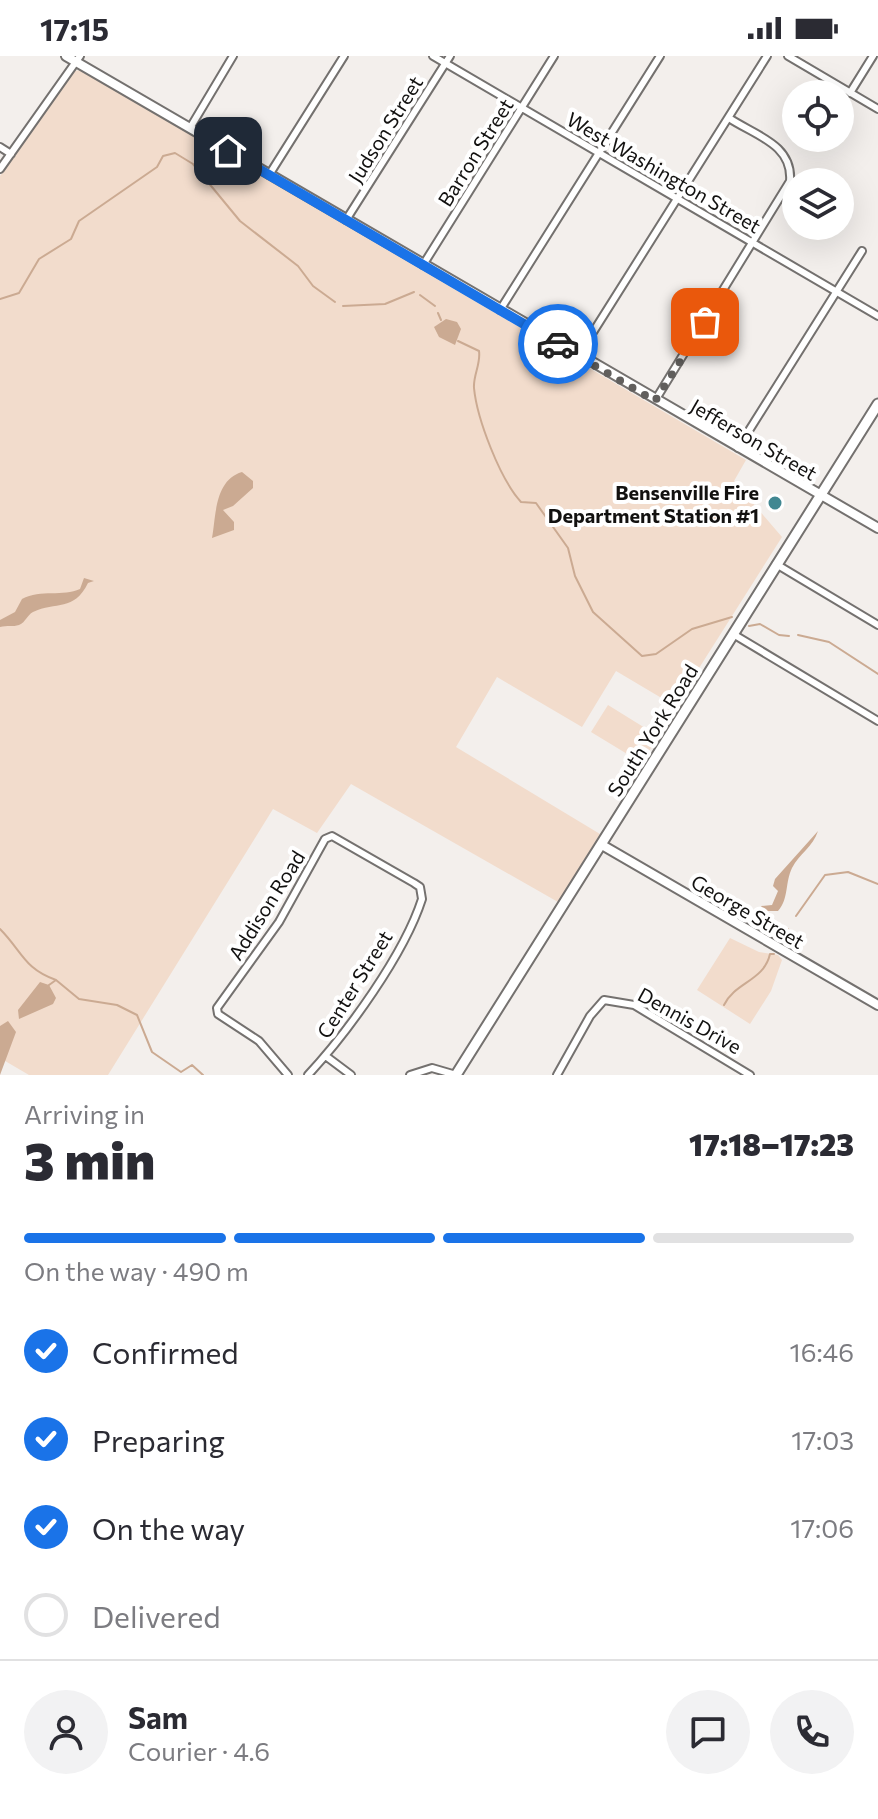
<!DOCTYPE html>
<meta charset="utf-8">
<style>
body{margin:0;font-family:Commissioner,sans-serif;background:#f2f2f3;color:#2b2b33;height:100vh;display:flex;flex-direction:column;font-size:30px;white-space:nowrap}
*{box-sizing:border-box;margin:0}
p{font-size:26px;color:#7c7c81}
.icon{flex:none;width:44px;height:44px;fill:none;stroke:currentColor;stroke-width:2;stroke-linecap:round;stroke-linejoin:round}
.map{position:relative;height:1019px;overflow:hidden}
.panel{display:flex;flex-direction:column;background:#fff;flex:1}
.panel>*{flex:none}
.controls{position:absolute;left:782px;top:24px;display:grid;gap:16px}
.controls a{display:grid;place-items:center;width:72px;height:72px;border-radius:50%;background:#fff;box-shadow:0 8px 32px #0002;font-size:40px}
.pin{position:absolute;display:grid;place-items:center;width:68px;height:68px;color:#fff;margin:-34px;border-radius:16px;box-shadow:0 4px 12px #0006}
.courier{position:absolute;display:grid;place-items:center;width:80px;height:80px;margin:-40px;border:6px solid #1a73e8;border-radius:50%;background:#fff;color:#222;box-shadow:0 2px 10px #0007}
.head em{font-style:normal;font-weight:800}
.head div{display:flex;flex-direction:column-reverse}
.head{display:flex;align-items:center;justify-content:space-between;height:136px;padding:0 24px}
h1{font-size:52px;font-weight:800;line-height:60px}
.bar{display:grid;grid-template-columns:repeat(4,1fr);gap:12px 8px;align-content:center;height:96px;padding:0 24px}
.bar i{height:10px;border-radius:6px;background:#e1e1e2}
.bar .active{background:#1a73e8}
.bar p{grid-column:span 4}
.line{display:flex;align-items:center;gap:20px;padding:0 24px;border-top:2px solid #e1e1e2}
.line div{flex:1}
.round{display:grid;place-items:center;flex:none;width:84px;height:84px;border-radius:42px;background:#f2f2f3}
ol{padding:0 24px;list-style:none}
li{display:flex;align-items:center;gap:24px;height:88px}
li p{margin-inline-start:auto}
li .icon{padding:8px;border-radius:50%;background:#1a73e8;color:#fff;stroke-width:4}
li:last-child{color:#7c7c81}
li i{width:44px;height:44px;border:4px solid #e1e1e2;border-radius:50%}
.status{display:flex;justify-content:space-between;align-items:center;height:56px;padding:0 40px;background:#fff;direction:ltr}
.status svg{height:22px;fill:currentColor}
.map>svg:first-child{display:block}
</style>
<div class="status"><b>17:15</b><svg viewBox="0 0 49 12"><path d="M0 12V9h3v3zM5 12V6h3v6zM10 12V3h3v9zM15 12V0h3v12zM26 1h20v11H26zM47 4h2v5h-2z"/></svg></div>
<div class="map">
<svg width="878" height="1019" viewBox="0 0 878 1019">
<rect width="100%" height="100%" fill="#f3efec"/>
<path fill="#f2dccc" d="M 81,14 L 746,404 L 734,425 L 782,481 L 675,650 L 616,615 L 582,671 L 497,621 L 456,691 L 600,778 L 558,846 L 351,728 L 317,777 L 273,753 L 108,1019 L 29,1019 L 0,1002 L 0,120 L 74,15 Z
M 608,649 L 658,680 L 642,707 L 591,676 Z
M 730,882 L 759,896 L 778,899 L 782,904 L 771,935 L 750,968 L 697,934 Z"/>
<path fill="#cbaa92" d="M 446,263 L 457,266 L 461,273 L 455,289 L 439,281 L 434,271 Z
M 242,416 L 253,425 L 253,432 L 233,450 L 223,454 L 234,466 L 234,474 L 212,482 C 216,462 214,424 242,416 Z
M 84,522 L 94,525 L 88,527 C 74,556 56,545 33,556 C 27,559 26,566 19,569 C 13,571 7,569 0,571 L 0,564 L 15,556 L 22,543 C 41,533 63,541 80,533 Z
M 818,775 C 813,791 799,798 792,812 C 785,826 789,843 778,855 L 765,855 L 761,850 L 772,849 L 778,835 L 773,830 L 775,823 Z
M 40,926 L 49,929 L 56,942 L 53,948 L 19,963 L 18,954 Z
M 8,965 L 16,976 L 0,1019 L 0,970 Z"/>
<g fill="none" stroke-linecap="round" stroke-linejoin="round">
<path stroke="#cbaa92" stroke-width="2" d="M 420,239 L 435,250
M 0,243 L 19,237 L 39,203 L 71,183 L 79,165 L 157,111 L 163,100 L 175,97 L 193,108 L 240,165 L 298,210 L 313,230 L 335,246
M 343,250 L 385,248 L 414,236
M 438,257 L 441,264
M 458,285 L 479,295 C 481,308 473,319 474,332 C 477,363 500,423 521,446 L 536,447 L 568,492 L 575,520 L 593,556 L 642,600 L 656,598 L 692,573 L 732,561
M 749,570 L 760,568 L 779,579 L 789,580
M 798,579 L 829,586 L 878,618
M 796,860 L 825,819 L 848,816 L 878,828
M 0,873 C 22,895 24,913 56,924
M 782,884 L 788,873
M 49,929 L 56,924 L 79,943 L 117,949 L 137,959 L 152,996 L 181,1016 L 192,1009 L 203,1019
M 724,949 C 735,926 764,925 770,898 L 774,898"/>
<g stroke="#74716f" stroke-width="10">
<path id="minor" d="M 433,0 L 878,260
M 788,0 L 878,53
M 850,37 L 873,0
M 190,72 L 233,0
M 0,91 L 11,98
M 0,113 L 80,0
M 269,119 L 344,0
M 346,164 L 450,0
M 423,209 L 554,0
M 500,254 L 660,0
M 578,300 L 767,0
M 656,343 L 790,125 C 793,88 754,79 729,62
M 738,392 L 862,195
M 776,508 L 878,569
M 733,578 L 878,665
M 327,1001 L 351,1019
M 288,1019 L 259,985 L 218,958 L 217,952 L 279,866 L 325,783 L 332,780 L 414,827 L 420,831 L 422,843 C 404,899 347,977 308,1019
M 410,1019 L 432,1012 L 456,1019
M 557,1019 L 590,960 L 604,944 L 634,949 L 750,1019"/>
</g>
<g stroke="#74716f" stroke-width="12">
<path id="tertiary" d="M 66,0 L 878,472
M 602,789 L 878,949"/>
</g>
<g stroke="#74716f" stroke-width="13">
<path id="secondary" d="M 456,1019 L 878,348"/>
</g>
<use href="#minor" stroke="#fff" stroke-width="6"/>
<use href="#tertiary" stroke="#fff" stroke-width="8"/>
<use href="#secondary" stroke="#fff" stroke-width="9"/>
</g>
<g fill="none" stroke-linecap="round" stroke-linejoin="round">
<path stroke="#615f5d" stroke-width="8" stroke-dasharray="0 14.4" d="M 558,288 L 655,345 L 705,266"/>
<path stroke="#1a73e8" stroke-width="10" d="M 228,95 L 558,288"/>
</g>
<circle fill="#418791" stroke="#fff" stroke-width="3" cx="775" cy="447" r="8"/>
<g text-anchor="middle" dominant-baseline="central" stroke-width="8" stroke-linejoin="round" paint-order="stroke">
<g font-size="20" fill="#121110" stroke="#fff">
<text transform="translate(385 73) rotate(-58)">Judson Street</text>
<text transform="translate(475 96) rotate(-58)">Barron Street</text>
<text transform="translate(664 116) rotate(30)">West Washington Street</text>
<text transform="translate(754 383) rotate(30)">Jefferson Street</text>
<text transform="translate(652 674) rotate(-58)">South York Road</text>
<text transform="translate(266 849) rotate(-58)">Addison Road</text>
<text transform="translate(748 855) rotate(30)">George Street</text>
<text transform="translate(354 928) rotate(-58)">Center Street</text>
<text transform="translate(690 964) rotate(29)">Dennis Drive</text>
</g>
<g font-size="20" font-weight="bold" fill="#121110" stroke="#fff" text-anchor="end">
<text x="759" y="436">Bensenville Fire<tspan x="759" dy="23">Department Station #1</tspan></text>
</g>
</g>
</svg>
<div class="controls">
<a><svg class="icon" aria-label="locate" viewBox="0 0 24 24"><circle cx="12" cy="12" r="6"/><path d="M12 2v4M12 18v4M2 12h4M18 12h4"/></svg></a>
<a><svg class="icon" aria-label="layers" viewBox="0 0 24 24"><path d="M12 4l9 5-9 5-9-5zM3 14l9 5 9-5"/></svg></a>
</div>
<div class="pin" style="left:705px;top:266px;background:#ea580c"><svg class="icon" aria-label="bag" viewBox="0 0 24 24"><path d="M5 8h14l-1 12H6zM9 8a3 3 0 0 1 6 0"/></svg></div>
<div class="pin" style="left:228px;top:95px;background:#1f2937"><svg class="icon" aria-label="home" viewBox="0 0 24 24"><path d="M3 11l9-7 9 7M6 9v11h12V9"/></svg></div>
<div class="courier" style="left:558px;top:288px"><svg class="icon" aria-label="car" viewBox="0 0 24 24"><path d="M5 17H2v-5l4-1 3-4h7l3 4 3 1v5h-3M9 17h6M6 11h13"/><circle cx="7" cy="17" r="2"/><circle cx="17" cy="17" r="2"/></svg></div>
</div>
<section class="panel">
<div class="head"><div><h1>3 min</h1><p>Arriving in</p></div><em>17:18–17:23</em></div>
<div class="bar"><i class="active"></i><i class="active"></i><i class="active"></i><i></i><p>On the way · 490 m</p></div>
<ol>
<li><svg class="icon" aria-label="check" viewBox="0 0 24 24"><path d="M5 12l5 5 9-10"/></svg>Confirmed<p>16:46</p></li>
<li><svg class="icon" aria-label="check" viewBox="0 0 24 24"><path d="M5 12l5 5 9-10"/></svg>Preparing<p>17:03</p></li>
<li><svg class="icon" aria-label="check" viewBox="0 0 24 24"><path d="M5 12l5 5 9-10"/></svg>On the way<p>17:06</p></li>
<li><i></i>Delivered</li>
</ol>
<div class="line" style="height:144px"><a class="round"><svg class="icon" aria-label="person" viewBox="0 0 24 24"><circle cx="12" cy="8" r="4"/><path d="M4 21q1-7 8-7t8 7"/></svg></a><div><b>Sam</b><p>Courier · 4.6</p></div><a class="round"><svg class="icon" aria-label="chat" viewBox="0 0 24 24"><path d="M4 5h16v11H9l-5 4z"/></svg></a><a class="round"><svg class="icon" aria-label="phone" viewBox="0 0 24 24"><path d="M5 4h4l2 5-3 2q2 4 5 5l2-3 5 2v4C11 20 4 13 5 4z"/></svg></a></div>
</section>
